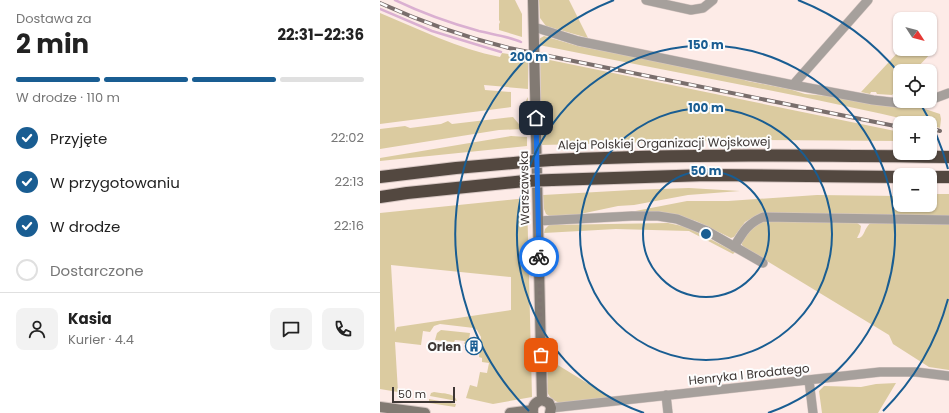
<!DOCTYPE html>
<html lang="pl">
<meta charset="utf-8">
<style>
body{margin:0;font-family:Poppins,sans-serif;background:#f2f2f2;color:#222;height:100vh;display:flex;flex-direction:column;font-size:15px;white-space:nowrap}
*{box-sizing:border-box;margin:0}
p{font-size:13px;color:#767676}
.icon{flex:none;width:22px;height:22px;fill:none;stroke:currentColor;stroke-width:2;stroke-linecap:round;stroke-linejoin:round}
.map{position:relative;flex:1;overflow:hidden}
.sheet{display:flex;flex-direction:column;background:#fff;width:380px}
.sheet>*{flex:none}
.needle{width:26px;rotate:126deg}
.tools{position:absolute;left:513px;top:12px;display:grid;gap:8px}
.tools a{display:grid;place-items:center;width:44px;height:44px;border-radius:8px;background:#fff;box-shadow:0 1px 3px #0004;font-size:20px}
.scale{position:absolute;left:12px;bottom:10px;width:63px;box-sizing:border-box;padding-left:4px;border:2px solid #3e3735;border-top:0;font-size:11px;line-height:14px;white-space:nowrap;color:#3e3735;-webkit-text-stroke:3px #fdfdfd;paint-order:stroke}
.pin{position:absolute;display:grid;place-items:center;width:34px;height:34px;color:#fff;margin:-17px;border-radius:8px;box-shadow:0 2px 6px #0006}
.courier{position:absolute;display:grid;place-items:center;width:40px;height:40px;margin:-20px;border:3px solid #1a73e8;border-radius:50%;background:#fff;color:#222;box-shadow:0 1px 5px #0007}
.head em{font-style:normal;font-weight:700}
.head div{display:flex;flex-direction:column-reverse}
.head{display:flex;align-items:center;justify-content:space-between;height:68px;padding:0 16px}
h1{font-size:26px;font-weight:700;line-height:30px}
.bar{display:grid;grid-template-columns:repeat(4,1fr);gap:6px 4px;align-content:center;height:48px;padding:0 16px}
.bar i{height:5px;border-radius:3px;background:#e0e0e0}
.bar .selected{background:#195d92}
.bar p{grid-column:span 4}
.line{display:flex;align-items:center;gap:10px;padding:0 16px;border-top:1px solid #e0e0e0}
.line div{flex:1}
.round{display:grid;place-items:center;flex:none;width:42px;height:42px;border-radius:8px;background:#f2f2f2}
ol{padding:0 16px;list-style:none}
li{display:flex;align-items:center;gap:12px;height:44px}
li p{margin-inline-start:auto}
li .icon{padding:4px;border-radius:50%;background:#195d92;color:#fff;stroke-width:4}
li:last-child{color:#767676}
li i{width:22px;height:22px;border:2px solid #e0e0e0;border-radius:50%}
main{display:flex;flex:1;min-height:0}
.map>svg:first-child{display:block}
</style>
<main>
<section class="sheet">
<div class="head"><div><h1>2 min</h1><p>Dostawa za</p></div><em>22:31–22:36</em></div>
<div class="bar"><i class="selected"></i><i class="selected"></i><i class="selected"></i><i></i><p>W drodze · 110 m</p></div>
<ol>
<li><svg class="icon" aria-label="check" viewBox="0 0 24 24"><path d="M5 12l5 5 9-10"/></svg>Przyjęte<p>22:02</p></li>
<li><svg class="icon" aria-label="check" viewBox="0 0 24 24"><path d="M5 12l5 5 9-10"/></svg>W przygotowaniu<p>22:13</p></li>
<li><svg class="icon" aria-label="check" viewBox="0 0 24 24"><path d="M5 12l5 5 9-10"/></svg>W drodze<p>22:16</p></li>
<li><i></i>Dostarczone</li>
</ol>
<div class="line" style="height:72px"><a class="round"><svg class="icon" aria-label="person" viewBox="0 0 24 24"><circle cx="12" cy="8" r="4"/><path d="M4 21q1-7 8-7t8 7"/></svg></a><div><b>Kasia</b><p>Kurier · 4.4</p></div><a class="round"><svg class="icon" aria-label="chat" viewBox="0 0 24 24"><path d="M4 5h16v11H9l-5 4z"/></svg></a><a class="round"><svg class="icon" aria-label="phone" viewBox="0 0 24 24"><path d="M5 4h4l2 5-3 2q2 4 5 5l2-3 5 2v4C11 20 4 13 5 4z"/></svg></a></div>
</section>
<div class="map">
<svg width="569" height="413" viewBox="0 0 569 413">
<rect width="100%" height="100%" fill="#fdebe7"/>
<path fill="#dbcba0" fill-rule="evenodd" d="M 119,0 L 135,0 L 142,14 L 142,37 L 119,30 L 119,24 L 120,22 L 119,20 Z
M 159,0 L 189,0 L 208,38 L 166,26 L 160,18 Z
M 0,13 C 39,29 78,49 120,57 L 122,53 L 148,57 L 148,89 L 104,85 L 105,90 L 131,92 L 131,107 L 0,124 Z
M 164,36 L 198,46 L 355,76 L 367,81 L 409,89 L 425,94 L 458,97 L 499,105 L 534,107 L 542,108 L 560,114 L 561,119 L 560,128 L 550,125 L 550,123 L 541,123 C 414,93 286,71 159,45 L 159,39 Z
M 550,46 L 554,50 L 534,71 L 520,71 L 520,86 L 512,95 L 497,94 L 496,92 L 491,92 L 490,94 L 481,92 L 521,49 L 550,49 Z
M 160,58 L 520,132 L 520,141 L 372,140 L 162,145 Z
M 148,97 L 147,124 L 141,109 Z
M 133,117 L 143,129 L 119,130 L 0,149 L 0,129 L 25,126 L 30,128 L 61,124 L 68,121 L 72,124 Z
M 131,136 L 147,137 L 147,146 L 0,161 L 0,158 Z
M 309,188 L 360,191 L 308,195 L 254,205 L 238,206 L 191,216 L 171,217 L 166,214 L 164,209 L 163,195 L 252,190 Z
M 550,194 L 569,194 L 569,217 L 379,214 L 365,222 L 354,237 L 351,238 L 316,221 L 289,214 L 245,213 L 307,201 L 348,201 L 437,195 L 520,196 L 520,205 L 550,205 Z
M 147,198 L 152,397 L 113,404 L 86,398 L 90,385 L 97,387 L 100,372 L 107,373 L 109,363 L 102,362 L 102,358 L 99,357 L 101,337 L 97,330 L 94,328 L 60,324 L 54,326 L 50,332 L 43,331 L 41,345 L 15,342 L 18,392 L 0,389 L 0,213 ZM 11,265 L 131,277 L 131,310 L 17,327 L 15,332 Z
M 385,221 L 476,222 L 481,226 L 480,232 L 477,238 C 485,239 483,228 492,222 L 569,224 L 569,370 L 549,367 L 513,344 L 509,335 L 364,247 L 362,245 C 362,234 376,224 385,221 Z
M 288,223 L 307,227 L 355,252 L 353,254 L 309,231 L 236,229 L 164,233 L 165,229 L 169,225 Z
M 61,330 L 90,333 L 89,340 L 87,340 L 86,344 L 84,344 L 85,341 L 75,340 L 74,342 L 55,340 L 57,333 Z
M 168,359 L 230,397 L 180,403 C 174,401 170,398 167,392 Z
M 516,383 L 498,413 L 442,413 L 439,391 L 444,386 L 481,387 L 496,384 Z
M 54,392 C 62,394 74,392 77,401 L 50,396 L 51,393 Z
M 49,399 L 76,404 L 75,407 L 49,403 Z"/>
<g fill="none" stroke-linecap="round" stroke-linejoin="round">
<path stroke="#dab0d1" stroke-width="2.5" d="M 15,0 C 42,13 70,23 99,31 C 111,34 131,37 141,42
M 0,9 L 52,31 L 121,52"/>
<g stroke="#d7c7c3" stroke-width="10">
<path id="street" d="M 266,0 L 311,10 L 323,8 L 333,0
M 154,27 L 198,41 L 413,85 L 493,100 L 519,103 L 544,101
M 413,85 L 488,0
M 550,100 L 569,93
M 158,221 L 252,216 L 278,216 L 297,219 L 327,231 L 383,263
M 354,247 C 363,232 367,224 383,217 L 569,220
M 429,380 L 433,413
M 286,395 L 288,413
M 171,408 L 500,372 L 536,372 L 569,376"/>
</g>
<g stroke="#d7c7c3" stroke-width="12">
<path id="secondary" d="M 153,0 L 162,400
M 0,407 L 45,413
M 130,413 L 153,410
M 153,413 C 152,406 155,402 162,400 L 169,403 L 171,408 L 170,413"/>
</g>
<g stroke="#d7c7c3" stroke-width="14">
<path id="highway" d="M 171,160 C 304,154 436,155 569,157
M 0,177 L 76,168 L 144,162
M 550,177 L 569,177
M 172,180 L 327,175 L 520,177
M 0,197 L 27,193 L 145,181"/>
</g>
<use href="#street" stroke="#a6a09c" stroke-width="9"/>
<use href="#secondary" stroke="#827a73" stroke-width="10"/>
<use href="#highway" stroke="#534840" stroke-width="12"/>
<g stroke="#796e6c" stroke-width="4">
<path id="rail" d="M 0,3 C 42,22 85,37 129,48 L 520,127
M 550,128 L 560,131"/>
</g>
<use href="#rail" stroke="#fdfdfd" stroke-width="2.5" stroke-dasharray="8" stroke-linecap="butt"/>
<g stroke="#d7c7c3" stroke-width="14" stroke-linecap="butt">
<path id="highway-bridge" d="M 144,162 L 171,160
M 145,181 L 172,180"/>
</g>
<use href="#highway-bridge" stroke="#534840" stroke-width="12"/>
</g>
<g fill="none" stroke-linecap="round" stroke-linejoin="round">
<path stroke="#817673" stroke-width="4" stroke-dasharray="0 7.2" d="M 159,257 L 161,355"/>
<path stroke="#1a73e8" stroke-width="5" d="M 156,118 L 159,257"/>
</g>
<g fill="none" stroke="#195d92" stroke-width="2">
<circle cx="326" cy="234" r="63"/>
<circle cx="326" cy="234" r="126"/>
<path d="M264 413A189 189 0 1 1 388 413"/>
<path d="M568 299A251 251 0 0 1 503 411M149 411A251 251 0 0 1 234 0M418 0A251 251 0 0 1 520 74M540 103A251 251 0 0 1 568 169"/>
</g>
<defs>
<g id="building-ring" transform="scale(0.9)"><circle r="9.5" fill="#fdfdfd" stroke="#195d92" stroke-width="1.5"/><path d="M-4-6H4V6H1V3H-1V6H-4ZM-2.5-4.3h1.7v1.8h-1.7ZM.8-4.3h1.7v1.8H.8ZM-2.5-1h1.7V.8h-1.7ZM.8-1h1.7V.8H.8Z" fill="#195d92"/></g>
</defs>
<g fill-rule="evenodd">
<use href="#building-ring" x="94" y="346"/>
</g>
<g text-anchor="middle" dominant-baseline="central" stroke-width="4" stroke-linejoin="round" paint-order="stroke">
<g font-size="12" fill="#3e3735" stroke="#fdfdfd">
<text transform="translate(284 143) rotate(-1)">Aleja Polskiej Organizacji Wojskowej</text>
<text transform="translate(144 188) rotate(-91)">Warszawska</text>
<text transform="translate(369 374) rotate(-6)">Henryka I Brodatego</text>
</g>
<g font-size="12" font-weight="bold" fill="#3e3735" stroke="#fdfdfd" text-anchor="end">
<text x="81" y="346">Orlen</text>
</g>
</g>
<circle cx="326" cy="234" r="6" fill="#195d92" stroke="#fdfdfd" stroke-width="2"/>
<g font-size="12" text-anchor="middle" font-weight="bold" fill="#195d92" stroke="#fdfdfd" stroke-width="4" stroke-linejoin="round" paint-order="stroke">
<text x="326" y="49">150 m</text>
<text x="149" y="61">200 m</text>
<text x="326" y="112">100 m</text>
<text x="326" y="175">50 m</text>
</g>
</svg>
<div class="tools">
<a><svg class="needle" viewBox="-14 -14 28 28"><path d="M0-13l5 13h-10z" fill="#e53935"/><path d="M0 13l5-13h-10z" fill="#767676"/></svg></a>
<a><svg class="icon" aria-label="locate" viewBox="0 0 24 24"><circle cx="12" cy="12" r="6"/><path d="M12 2v4M12 18v4M2 12h4M18 12h4"/></svg></a>
<a>+</a>
<a>−</a>
</div>
<div class="scale">50 m</div>
<div class="pin" style="left:161px;top:355px;background:#ea580c"><svg class="icon" aria-label="bag" viewBox="0 0 24 24"><path d="M5 8h14l-1 12H6zM9 8a3 3 0 0 1 6 0"/></svg></div>
<div class="pin" style="left:156px;top:118px;background:#1f2937"><svg class="icon" aria-label="home" viewBox="0 0 24 24"><path d="M3 11l9-7 9 7M6 9v11h12V9"/></svg></div>
<div class="courier" style="left:159px;top:257px"><svg class="icon" aria-label="bike" viewBox="0 0 24 24"><circle cx="6" cy="16" r="4"/><circle cx="18" cy="16" r="4"/><path d="M6 16l4-8h5l3 8M10 8l3 8H6M13 5h3"/></svg></div>
</div>
</main>
